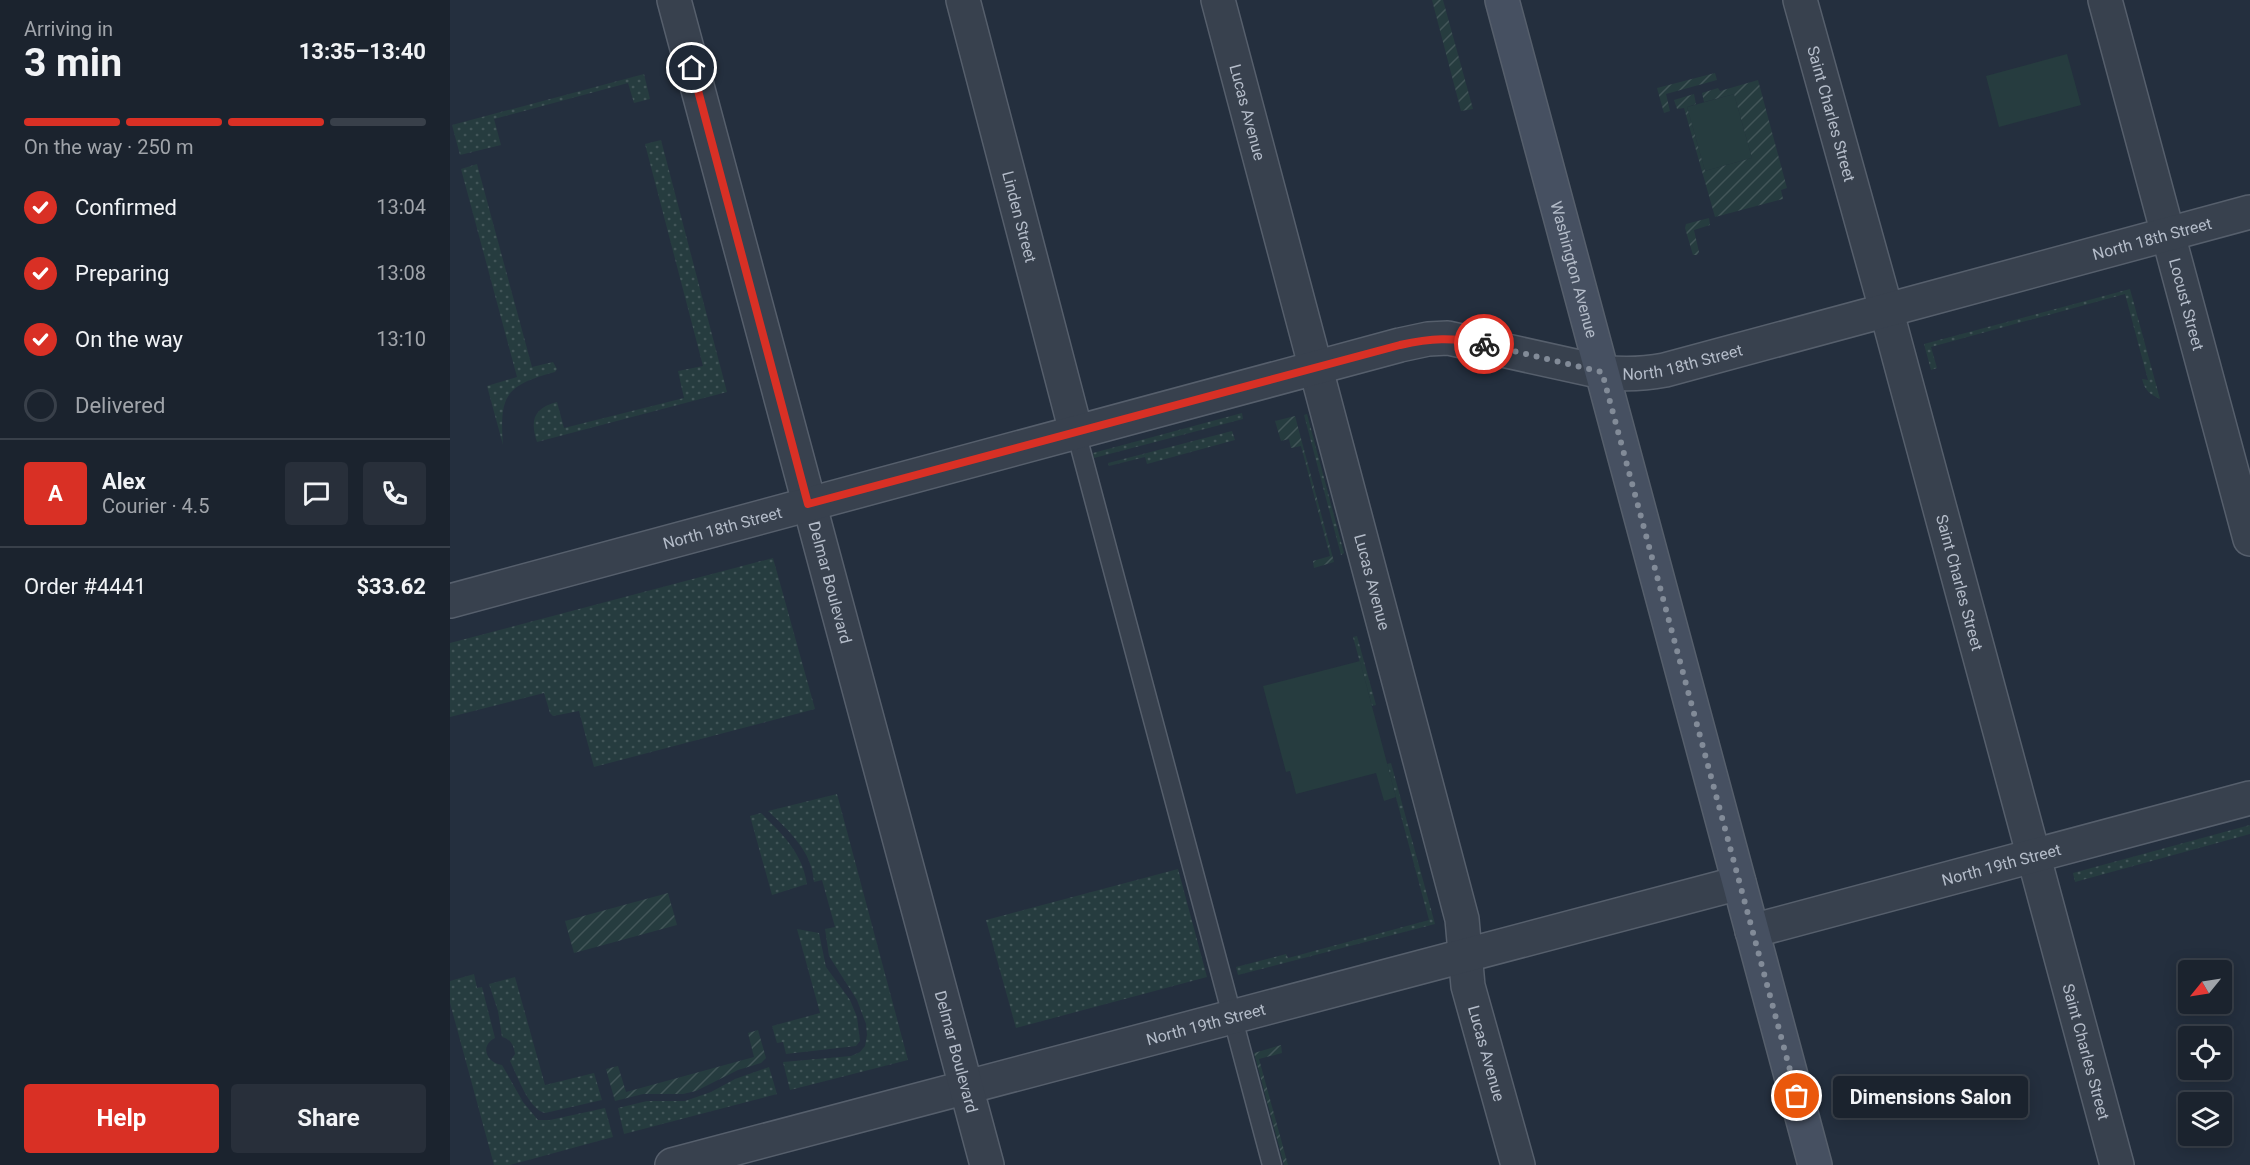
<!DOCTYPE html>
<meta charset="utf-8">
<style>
body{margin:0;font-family:Roboto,sans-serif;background:#282f3a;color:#f1f3f6;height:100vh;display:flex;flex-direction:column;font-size:22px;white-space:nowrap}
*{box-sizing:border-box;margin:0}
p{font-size:20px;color:#a0a4aa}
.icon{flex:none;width:33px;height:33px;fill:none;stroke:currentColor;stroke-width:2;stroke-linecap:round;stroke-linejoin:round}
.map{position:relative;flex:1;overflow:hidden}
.details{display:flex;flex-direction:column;background:#1b232e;width:450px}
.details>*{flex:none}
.needle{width:39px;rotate:240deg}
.tools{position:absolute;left:1728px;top:960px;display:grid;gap:12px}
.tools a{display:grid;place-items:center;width:54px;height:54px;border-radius:6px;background:#1b232e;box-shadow:0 3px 15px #0003,0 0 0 2px #39404a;font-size:30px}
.pin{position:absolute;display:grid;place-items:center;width:51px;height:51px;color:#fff;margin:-26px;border:3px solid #fff;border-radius:50%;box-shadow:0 2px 6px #0007}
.courier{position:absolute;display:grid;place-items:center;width:60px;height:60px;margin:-30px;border:4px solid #d93025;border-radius:50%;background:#fff;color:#222;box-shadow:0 2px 8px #0007}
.bubble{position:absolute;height:42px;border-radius:6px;background:#1b232e;box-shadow:0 3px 15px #0003,0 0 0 2px #39404a;font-size:20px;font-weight:700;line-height:42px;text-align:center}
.headline em{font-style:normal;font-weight:700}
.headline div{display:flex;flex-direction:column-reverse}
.headline{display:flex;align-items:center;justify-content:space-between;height:102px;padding:0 24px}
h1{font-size:39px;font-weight:700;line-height:45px}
.bar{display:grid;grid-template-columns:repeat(4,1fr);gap:9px 6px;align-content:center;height:72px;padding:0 24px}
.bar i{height:8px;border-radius:4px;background:#39404a}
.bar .selected{background:#d93025}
.bar p{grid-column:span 4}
.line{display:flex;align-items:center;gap:15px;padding:0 24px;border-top:2px solid #39404a}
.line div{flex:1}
.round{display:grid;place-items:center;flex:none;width:63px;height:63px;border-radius:6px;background:#282f3a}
ol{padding:0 24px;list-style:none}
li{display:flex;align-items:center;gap:18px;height:66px}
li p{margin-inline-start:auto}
li .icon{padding:6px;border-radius:50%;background:#d93025;color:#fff;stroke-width:4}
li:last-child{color:#a0a4aa}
li i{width:33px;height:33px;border:3px solid #39404a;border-radius:50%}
.action{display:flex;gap:12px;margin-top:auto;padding:12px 24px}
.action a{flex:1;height:69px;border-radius:6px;background:#d93025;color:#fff;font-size:24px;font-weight:700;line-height:69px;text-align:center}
.action a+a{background:#282f3a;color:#f1f3f6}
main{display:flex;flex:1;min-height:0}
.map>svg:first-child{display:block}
</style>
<main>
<section class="details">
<div class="headline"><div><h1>3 min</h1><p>Arriving in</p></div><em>13:35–13:40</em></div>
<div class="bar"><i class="selected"></i><i class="selected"></i><i class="selected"></i><i></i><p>On the way · 250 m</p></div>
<ol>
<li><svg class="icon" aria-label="check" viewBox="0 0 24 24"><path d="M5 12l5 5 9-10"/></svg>Confirmed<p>13:04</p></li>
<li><svg class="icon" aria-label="check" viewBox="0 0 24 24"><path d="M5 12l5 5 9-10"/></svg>Preparing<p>13:08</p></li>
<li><svg class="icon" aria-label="check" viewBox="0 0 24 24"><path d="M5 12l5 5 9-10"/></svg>On the way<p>13:10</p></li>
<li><i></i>Delivered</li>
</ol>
<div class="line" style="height:108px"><b class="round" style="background:#d93025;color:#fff">A</b><div><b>Alex</b><p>Courier · 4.5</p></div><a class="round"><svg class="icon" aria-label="chat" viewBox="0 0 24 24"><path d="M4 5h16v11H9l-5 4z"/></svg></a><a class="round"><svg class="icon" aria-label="phone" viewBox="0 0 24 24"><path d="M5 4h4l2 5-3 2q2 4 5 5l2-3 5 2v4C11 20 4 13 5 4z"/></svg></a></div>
<div class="line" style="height:78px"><div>Order #4441</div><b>$33.62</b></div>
<div class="action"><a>Help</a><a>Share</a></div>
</section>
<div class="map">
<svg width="1800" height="1165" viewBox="0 0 1800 1165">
<defs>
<pattern id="grass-dots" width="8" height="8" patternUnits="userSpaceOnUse" patternTransform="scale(1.5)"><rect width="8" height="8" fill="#263c3f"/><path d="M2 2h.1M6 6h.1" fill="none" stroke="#435659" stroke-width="1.8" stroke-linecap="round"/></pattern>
<pattern id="garden-furrows" width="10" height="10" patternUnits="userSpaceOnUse" patternTransform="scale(1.5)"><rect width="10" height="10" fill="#263c3f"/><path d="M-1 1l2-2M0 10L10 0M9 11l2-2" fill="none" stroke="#435659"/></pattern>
</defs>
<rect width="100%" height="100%" fill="#242f3e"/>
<path fill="url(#grass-dots)" d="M 194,74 L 200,99 L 184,103 L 178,83 L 44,119 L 51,145 L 10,155 L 2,125 Z
M 211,140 L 277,392 L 87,442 C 80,421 83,408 107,402 L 114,428 L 234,398 L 228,371 L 253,366 L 195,144 Z
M 27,164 L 82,367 L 103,362 L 107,369 L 105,372 C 57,385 49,394 53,445 L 37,386 L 67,377 L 11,169 Z
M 1680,289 L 1710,399 C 1700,394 1695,391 1692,379 L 1698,380 L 1675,294 L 1481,347 L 1487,368 L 1481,370 L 1474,344 Z
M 792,413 L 793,419 L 644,458 L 643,453 Z
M 857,414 L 894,553 L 891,555 L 854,415 Z
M 782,431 L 785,440 L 697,464 L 695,457 L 659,466 L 658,463 Z
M 323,558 L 365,709 L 144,767 L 129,711 L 103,716 L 100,713 L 94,693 L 0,717 L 0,643 Z
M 907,636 L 926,705 L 922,706 L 903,637 Z
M 941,763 L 985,924 L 788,975 L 786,967 L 836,954 L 838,958 L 979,920 L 937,764 Z
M 387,794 L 458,1060 L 340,1090 L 333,1062 L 401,1056 L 410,1052 L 415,1046 L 417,1035 L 416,1024 L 407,1000 L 379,956 L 375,929 L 385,927 L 372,880 L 364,882 C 362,851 339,831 318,811 Z
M 311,813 C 333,835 352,852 357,884 L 322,895 L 300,816 Z
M 1800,825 L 1800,834 L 1625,882 L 1623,873 Z
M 728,869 L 757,977 L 566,1028 L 536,920 Z
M 347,929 L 369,933 L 376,967 L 400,1000 L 407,1017 L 410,1041 L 406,1046 L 336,1054 L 333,1042 L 327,1043 L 322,1026 L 370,1013 Z
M 24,974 L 27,988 L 32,987 L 45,1038 C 29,1046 37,1063 52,1065 L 73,1102 L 88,1120 L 100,1120 L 155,1108 L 163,1137 L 60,1165 L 44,1165 L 0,1003 L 0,981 Z
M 65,977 L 95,1085 L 144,1073 L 152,1100 L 95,1113 C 79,1110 67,1075 60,1061 L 65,1054 C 64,1046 61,1039 52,1037 L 48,1011 L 39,984 Z
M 319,1067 L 327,1094 L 174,1134 L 168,1108 L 197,1101 L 235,1101 L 261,1092 L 285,1079 Z"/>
<path fill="#263c3f" d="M 1617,54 L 1631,105 L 1549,127 L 1536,76 Z
M 1284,94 L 1302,158 L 1255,171 L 1237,107 Z
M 910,661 L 946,797 L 934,801 L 926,773 L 846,794 L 840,771 L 836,772 L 813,686 Z"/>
<path fill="url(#garden-furrows)" d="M 982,0 L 993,0 L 1023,109 L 1011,111 Z
M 1265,73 L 1267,80 L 1216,94 L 1220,111 L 1214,113 L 1207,88 Z
M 1308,80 L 1337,188 L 1331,190 L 1333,199 L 1265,217 L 1234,108 L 1227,109 L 1224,100 L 1244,94 L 1246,104 L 1237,107 L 1255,171 L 1302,158 L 1284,94 L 1254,102 L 1252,93 L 1268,88 L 1270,91 Z
M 1259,218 L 1260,225 L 1244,230 L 1249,252 L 1247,255 L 1243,255 L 1235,228 L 1236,224 Z
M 845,416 L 884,562 L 864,568 L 863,561 L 880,556 L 851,446 L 841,448 L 839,439 L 831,441 L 825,421 Z
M 218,893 L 227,925 L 124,953 L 115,921 Z
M 308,1030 L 316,1058 L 311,1063 L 288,1070 L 246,1091 L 233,1094 L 193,1094 L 165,1101 L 156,1069 L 168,1066 L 176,1092 L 304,1057 L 298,1033 Z
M 831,1045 L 832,1053 L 809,1059 L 838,1165 L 834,1165 L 804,1053 Z"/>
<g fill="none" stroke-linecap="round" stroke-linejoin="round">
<g stroke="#565f6c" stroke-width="21">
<path id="service" d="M 626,432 L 822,1165"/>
</g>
<g stroke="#565f6c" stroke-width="36">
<g id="minor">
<path id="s1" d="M 513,0 L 626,432"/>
<path id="s2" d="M 768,0 L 1012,919 L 1018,986 L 1068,1165"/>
<path id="s3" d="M 1350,0 L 1436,309 L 1667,1165"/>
<path id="s4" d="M 1655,0 L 1800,539"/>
<path id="s5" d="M 1302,931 L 1800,798"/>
<path id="s6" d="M 222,1165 L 1289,883"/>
</g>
</g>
<g stroke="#565f6c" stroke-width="36">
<g id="tertiary">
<path id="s7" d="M 224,0 L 537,1165"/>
<path id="s8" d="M 0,601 L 950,345 L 978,339 L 998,338 L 1152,372 C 1174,375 1193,374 1215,370 L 1800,212"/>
</g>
</g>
<g stroke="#565f6c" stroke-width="36">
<g id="secondary">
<path id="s9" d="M 1052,0 L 1365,1165"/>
</g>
</g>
<use href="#service" stroke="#38414e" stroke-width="18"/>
<use href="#minor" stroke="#38414e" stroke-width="33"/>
<use href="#tertiary" stroke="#38414e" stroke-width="33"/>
<use href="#secondary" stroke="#465061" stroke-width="33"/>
</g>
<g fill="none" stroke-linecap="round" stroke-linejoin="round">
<path stroke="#828b98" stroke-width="6" stroke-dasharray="0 10.8" d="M 1034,344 L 1152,372 L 1347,1096"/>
<path stroke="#d93025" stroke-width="8" d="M 242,68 L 358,504 L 950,345 C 981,338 1002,337 1034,344"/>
</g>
<g text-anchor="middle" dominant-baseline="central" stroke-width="5" stroke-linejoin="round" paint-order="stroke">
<g font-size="16" fill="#b4bcc9" stroke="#1d2633">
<text stroke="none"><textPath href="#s2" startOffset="116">Lucas Avenue</textPath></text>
<text stroke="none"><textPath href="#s3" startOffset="118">Saint Charles Street</textPath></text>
<text stroke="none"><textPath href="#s1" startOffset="224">Linden Street</textPath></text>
<text stroke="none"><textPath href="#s8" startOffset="1758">North 18th Street</textPath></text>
<text stroke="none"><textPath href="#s9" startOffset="279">Washington Avenue</textPath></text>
<text stroke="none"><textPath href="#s4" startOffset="315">Locust Street</textPath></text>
<text stroke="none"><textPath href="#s8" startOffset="1272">North 18th Street</textPath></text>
<text stroke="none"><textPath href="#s8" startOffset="282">North 18th Street</textPath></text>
<text stroke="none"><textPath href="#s2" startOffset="602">Lucas Avenue</textPath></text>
<text stroke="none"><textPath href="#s3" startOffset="604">Saint Charles Street</textPath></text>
<text stroke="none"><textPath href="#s7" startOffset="603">Delmar Boulevard</textPath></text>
<text stroke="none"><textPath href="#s5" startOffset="258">North 19th Street</textPath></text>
<text stroke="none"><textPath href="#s6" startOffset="552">North 19th Street</textPath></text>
<text stroke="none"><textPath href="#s3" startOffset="1090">Saint Charles Street</textPath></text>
<text stroke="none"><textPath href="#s7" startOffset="1089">Delmar Boulevard</textPath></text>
<text stroke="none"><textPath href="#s2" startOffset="1088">Lucas Avenue</textPath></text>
</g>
</g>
</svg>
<div class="tools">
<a><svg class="needle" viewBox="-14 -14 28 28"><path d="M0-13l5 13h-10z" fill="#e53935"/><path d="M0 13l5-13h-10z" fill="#a0a4aa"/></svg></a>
<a><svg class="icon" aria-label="locate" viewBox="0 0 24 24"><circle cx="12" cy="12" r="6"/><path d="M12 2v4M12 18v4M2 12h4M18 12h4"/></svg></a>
<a><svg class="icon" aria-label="layers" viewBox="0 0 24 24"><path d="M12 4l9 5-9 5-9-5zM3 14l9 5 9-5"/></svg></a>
</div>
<div class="pin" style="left:1347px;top:1096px;background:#ea580c"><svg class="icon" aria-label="bag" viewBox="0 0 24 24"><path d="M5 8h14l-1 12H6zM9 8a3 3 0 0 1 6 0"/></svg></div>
<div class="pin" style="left:242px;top:68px;background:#1f2937"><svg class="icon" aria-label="home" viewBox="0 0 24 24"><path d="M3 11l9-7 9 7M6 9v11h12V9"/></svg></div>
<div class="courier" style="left:1034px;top:344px"><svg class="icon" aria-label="bike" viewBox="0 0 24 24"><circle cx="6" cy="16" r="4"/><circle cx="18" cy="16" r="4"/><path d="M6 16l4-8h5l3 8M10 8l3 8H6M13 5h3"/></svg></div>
<div class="bubble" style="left:1383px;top:1076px;width:195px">Dimensions Salon</div>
</div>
</main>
